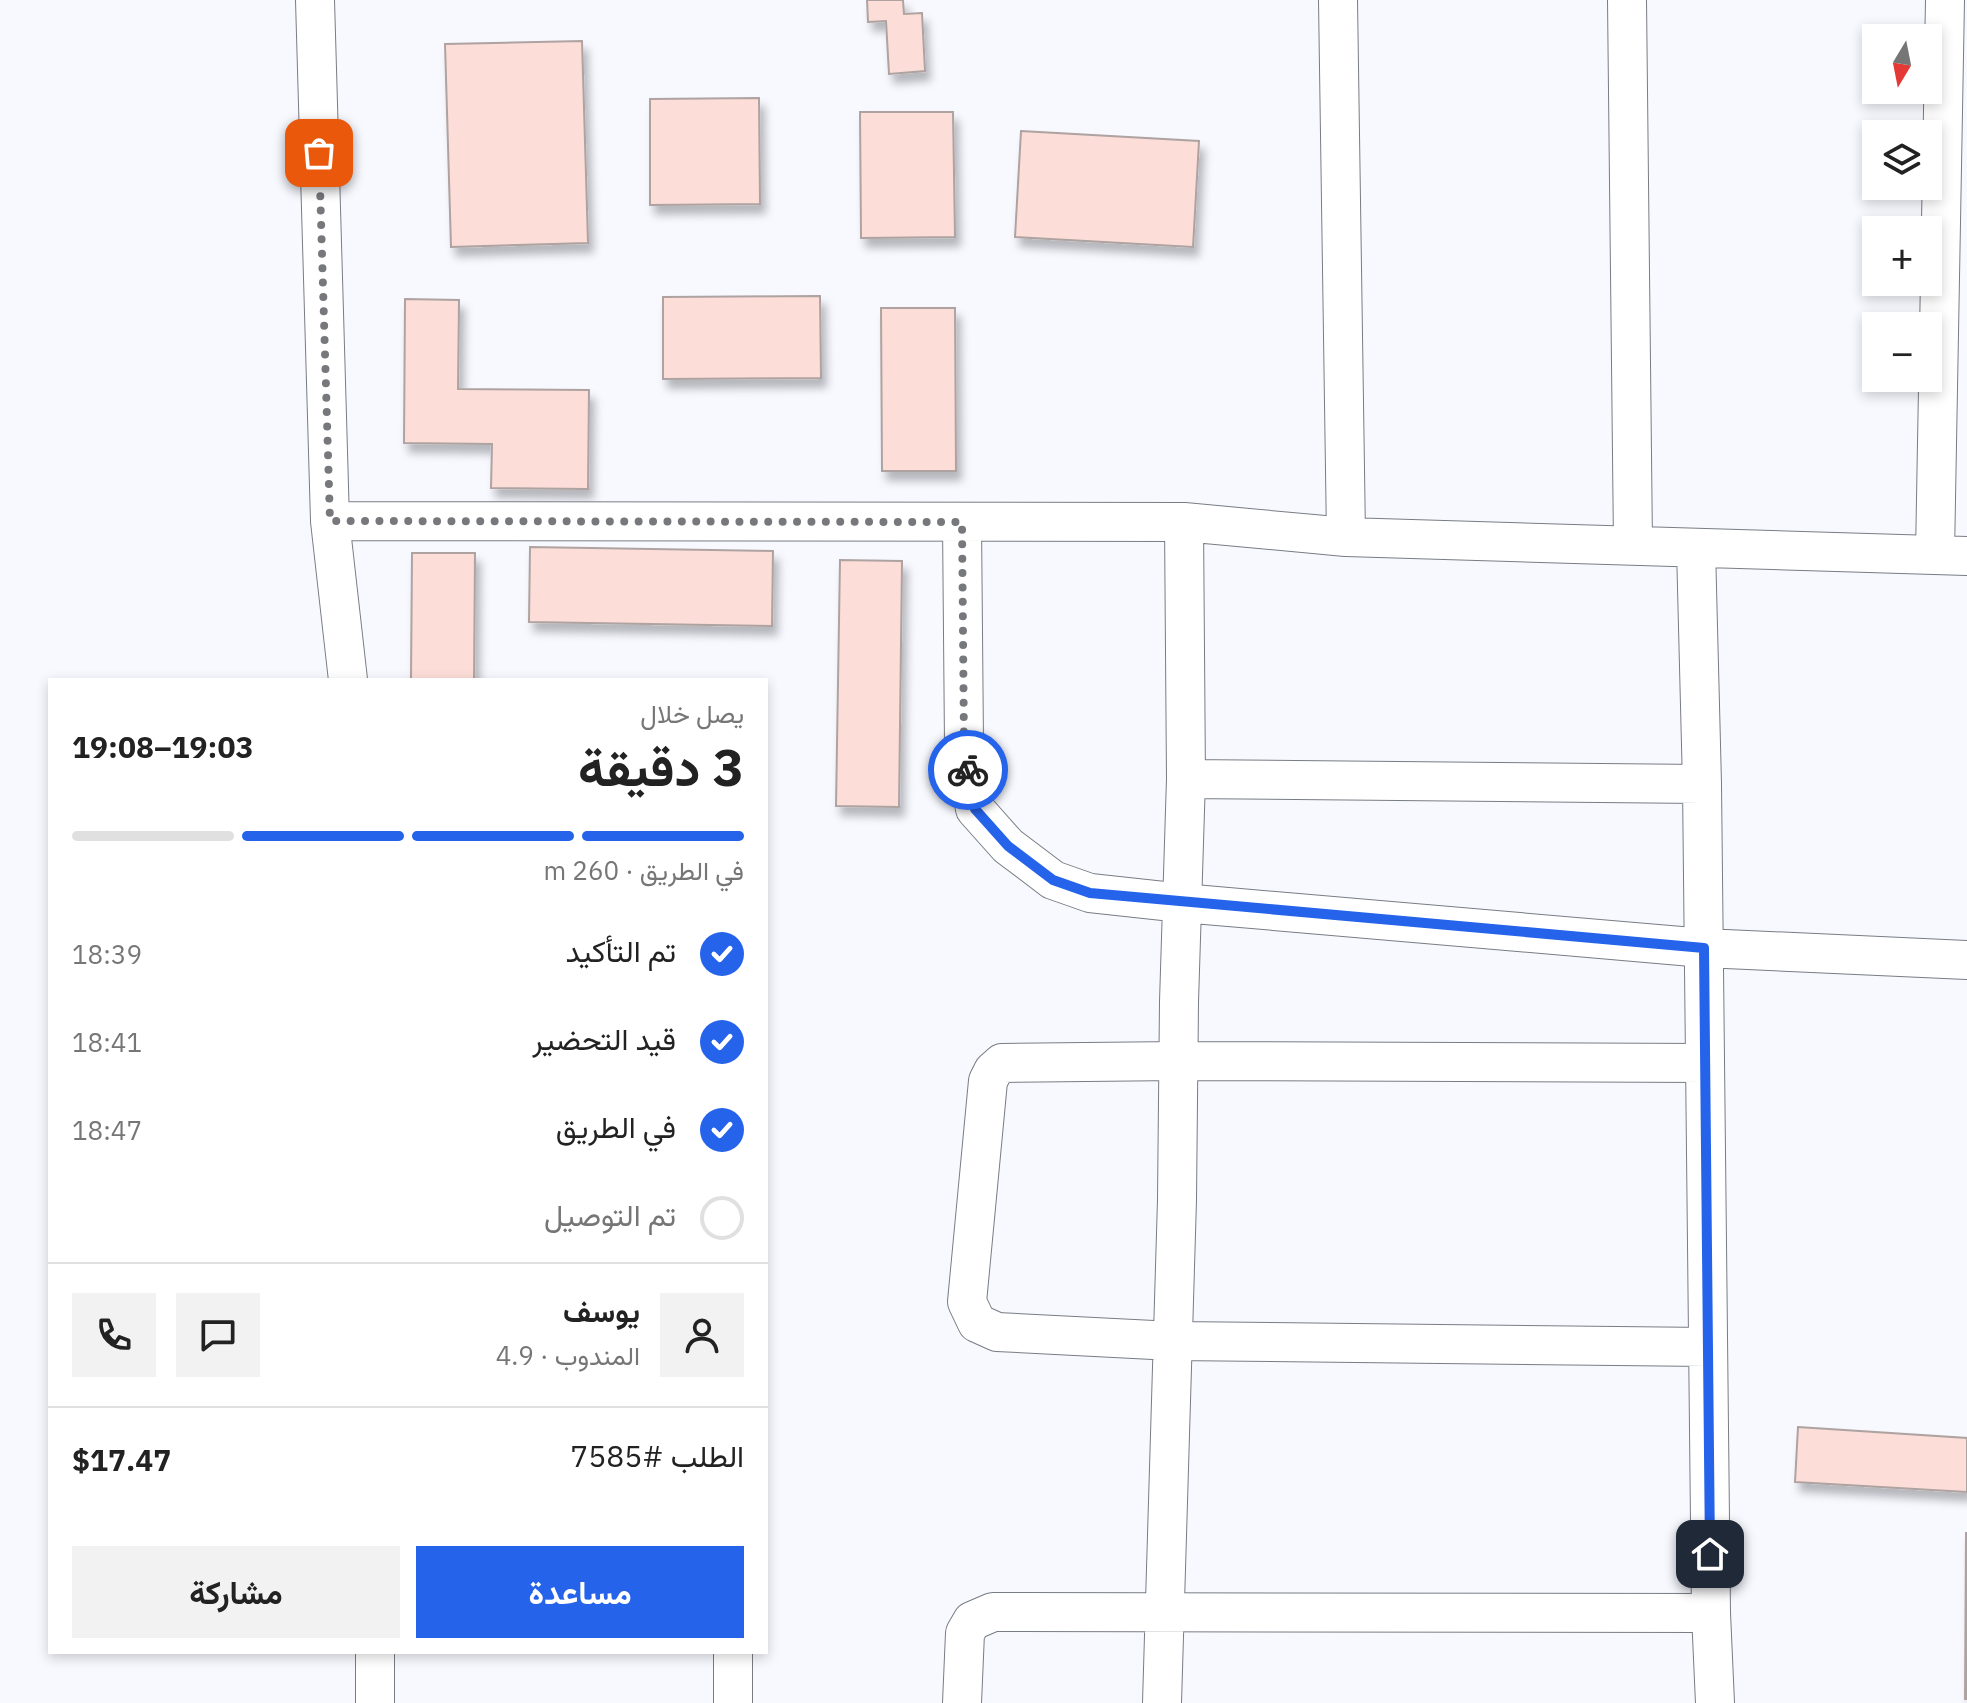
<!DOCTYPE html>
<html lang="ar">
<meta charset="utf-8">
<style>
body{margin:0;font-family:"IBM Plex Sans",Vazirmatn,sans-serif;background:#f2f2f2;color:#222;direction:rtl;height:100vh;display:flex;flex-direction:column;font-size:30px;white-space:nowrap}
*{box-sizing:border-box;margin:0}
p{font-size:26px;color:#767676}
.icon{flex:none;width:44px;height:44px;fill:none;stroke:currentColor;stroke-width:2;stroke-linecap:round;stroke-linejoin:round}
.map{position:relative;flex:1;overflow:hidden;direction:ltr}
.sheet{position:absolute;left:48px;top:678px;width:720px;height:976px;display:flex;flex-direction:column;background:#fff;border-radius:0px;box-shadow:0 4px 12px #0003;direction:rtl}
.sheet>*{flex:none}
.needle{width:52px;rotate:190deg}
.tools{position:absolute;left:1862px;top:24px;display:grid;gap:16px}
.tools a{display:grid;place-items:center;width:80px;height:80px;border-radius:0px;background:#fff;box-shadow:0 4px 12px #0003;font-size:40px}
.pin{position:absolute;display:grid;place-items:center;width:68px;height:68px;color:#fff;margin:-34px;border-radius:16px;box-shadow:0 4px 12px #0006}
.courier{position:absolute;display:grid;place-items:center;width:80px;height:80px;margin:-40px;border:6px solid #2563eb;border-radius:50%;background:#fff;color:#222;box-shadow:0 2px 10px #0007}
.head em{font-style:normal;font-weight:700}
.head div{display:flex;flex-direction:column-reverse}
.head{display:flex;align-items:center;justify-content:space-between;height:136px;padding:0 24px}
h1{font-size:52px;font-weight:700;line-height:60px}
.bar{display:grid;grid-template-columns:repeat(4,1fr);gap:12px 8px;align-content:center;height:96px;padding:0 24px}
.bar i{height:10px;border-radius:6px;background:#e0e0e0}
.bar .on{background:#2563eb}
.bar p{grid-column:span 4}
.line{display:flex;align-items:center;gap:20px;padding:0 24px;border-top:2px solid #e0e0e0}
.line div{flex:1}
.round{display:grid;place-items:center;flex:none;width:84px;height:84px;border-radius:0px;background:#f2f2f2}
ol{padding:0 24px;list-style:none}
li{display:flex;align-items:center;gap:24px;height:88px}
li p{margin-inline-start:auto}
li .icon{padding:8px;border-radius:50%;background:#2563eb;color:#fff;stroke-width:4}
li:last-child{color:#767676}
li i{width:44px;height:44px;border:4px solid #e0e0e0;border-radius:50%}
.primary-button{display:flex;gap:16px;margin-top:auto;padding:16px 24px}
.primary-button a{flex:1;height:92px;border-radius:0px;background:#2563eb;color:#fff;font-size:32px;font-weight:700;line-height:92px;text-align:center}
.primary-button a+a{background:#f2f2f2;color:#222}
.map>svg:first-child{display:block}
</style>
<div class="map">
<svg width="1967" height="1703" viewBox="0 0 1967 1703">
<defs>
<filter id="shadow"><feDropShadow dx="5" dy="9" stdDeviation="4" flood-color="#0004"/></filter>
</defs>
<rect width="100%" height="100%" fill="#f7f9ff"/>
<path fill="#fdddd8" stroke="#aea3a1" stroke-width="2" filter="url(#shadow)" d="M 867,0 L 903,0 L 904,14 L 922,13 L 925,71 L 889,74 L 886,21 L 868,22 Z
M 582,41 L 588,243 L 451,247 L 445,44 Z
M 759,98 L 760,204 L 650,205 L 650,99 Z
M 860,112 L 953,112 L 955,237 L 861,238 Z
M 1021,131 L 1199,141 L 1193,247 L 1015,237 Z
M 820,296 L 821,378 L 663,379 L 663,297 Z
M 405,299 L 459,300 L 458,389 L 589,390 L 588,489 L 491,488 L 492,444 L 404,443 Z
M 881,308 L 955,308 L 956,471 L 882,471 Z
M 530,547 L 773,551 L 772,626 L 529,622 Z
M 412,553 L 475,553 L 474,680 L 411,680 Z
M 840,560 L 902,561 L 899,807 L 836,806 Z
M 1798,1427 L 1967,1438 L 1967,1492 L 1795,1482 Z
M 1966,1533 L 1967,1533 L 1967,1699 L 1965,1699 Z"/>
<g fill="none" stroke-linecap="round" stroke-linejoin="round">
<g stroke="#787c84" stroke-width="40">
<path id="minor" d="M 315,0 L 330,521 L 348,680
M 1338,0 L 1346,537
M 1627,0 L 1633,545
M 330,521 L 1184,522 L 1346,537 L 1967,556
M 962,522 L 964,744 L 975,809 L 1008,846 L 1053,880 L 1090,893 L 1182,903 L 1704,948 L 1967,960
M 1696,548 L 1702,784 L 1711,1613 L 1715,1703
M 1935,555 L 1945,0
M 1186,779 L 1702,784
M 1705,1063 L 1178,1061 L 1002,1063 L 993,1071 L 988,1081 L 967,1302 L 977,1323 L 997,1332 L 1173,1341 L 1708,1347
M 375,1703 L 375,1652
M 733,1703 L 733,1652
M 962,1703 L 965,1633 L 972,1621 L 993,1612 L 1711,1613
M 1162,1703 L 1177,1200 L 1179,1002 L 1186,779 L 1184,522"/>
</g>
<use href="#minor" stroke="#fff" stroke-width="38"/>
</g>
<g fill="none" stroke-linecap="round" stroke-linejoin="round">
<path stroke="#76787c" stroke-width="8" stroke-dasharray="0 14.4" d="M 319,153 L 330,521 L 962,522 L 964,744 L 968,770"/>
<path stroke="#2563eb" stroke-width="10" d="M 968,770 L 975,809 L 1008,846 L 1053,880 L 1090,893 L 1704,948 L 1710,1554"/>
</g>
</svg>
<div class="tools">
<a><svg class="needle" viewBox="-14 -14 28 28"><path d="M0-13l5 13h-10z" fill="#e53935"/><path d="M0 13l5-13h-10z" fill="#767676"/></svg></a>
<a><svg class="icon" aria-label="layers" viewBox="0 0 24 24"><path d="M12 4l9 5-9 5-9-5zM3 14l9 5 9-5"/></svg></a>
<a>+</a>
<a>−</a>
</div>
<div class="pin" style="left:319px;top:153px;background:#ea580c"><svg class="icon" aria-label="bag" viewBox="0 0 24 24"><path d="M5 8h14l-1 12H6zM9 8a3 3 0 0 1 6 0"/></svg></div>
<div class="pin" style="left:1710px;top:1554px;background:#1f2937"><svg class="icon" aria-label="home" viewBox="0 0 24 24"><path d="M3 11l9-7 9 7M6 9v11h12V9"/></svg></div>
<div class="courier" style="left:968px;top:770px"><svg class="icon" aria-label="bike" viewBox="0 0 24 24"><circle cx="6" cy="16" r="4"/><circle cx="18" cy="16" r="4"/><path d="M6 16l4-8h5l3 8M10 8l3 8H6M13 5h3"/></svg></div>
<section class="sheet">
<div class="head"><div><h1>3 دقيقة</h1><p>يصل خلال</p></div><em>19:03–19:08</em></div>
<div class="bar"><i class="on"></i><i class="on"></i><i class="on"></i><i></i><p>في الطريق · 260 m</p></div>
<ol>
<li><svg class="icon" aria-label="check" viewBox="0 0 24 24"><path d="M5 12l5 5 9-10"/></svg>تم التأكيد<p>18:39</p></li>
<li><svg class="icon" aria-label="check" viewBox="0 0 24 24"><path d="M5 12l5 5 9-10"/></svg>قيد التحضير<p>18:41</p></li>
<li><svg class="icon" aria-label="check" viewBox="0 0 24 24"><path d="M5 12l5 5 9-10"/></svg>في الطريق<p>18:47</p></li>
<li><i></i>تم التوصيل</li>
</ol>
<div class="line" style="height:144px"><a class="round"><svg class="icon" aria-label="person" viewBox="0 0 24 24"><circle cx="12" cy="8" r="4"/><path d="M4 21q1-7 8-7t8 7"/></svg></a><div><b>يوسف</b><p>المندوب · 4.9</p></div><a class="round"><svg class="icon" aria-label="chat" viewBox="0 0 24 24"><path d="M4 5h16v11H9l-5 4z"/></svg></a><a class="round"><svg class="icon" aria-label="phone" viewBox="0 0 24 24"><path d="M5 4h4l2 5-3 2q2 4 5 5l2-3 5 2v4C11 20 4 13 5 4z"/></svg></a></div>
<div class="line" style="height:104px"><div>الطلب #7585</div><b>$17.47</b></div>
<div class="primary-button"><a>مساعدة</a><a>مشاركة</a></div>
</section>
</div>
